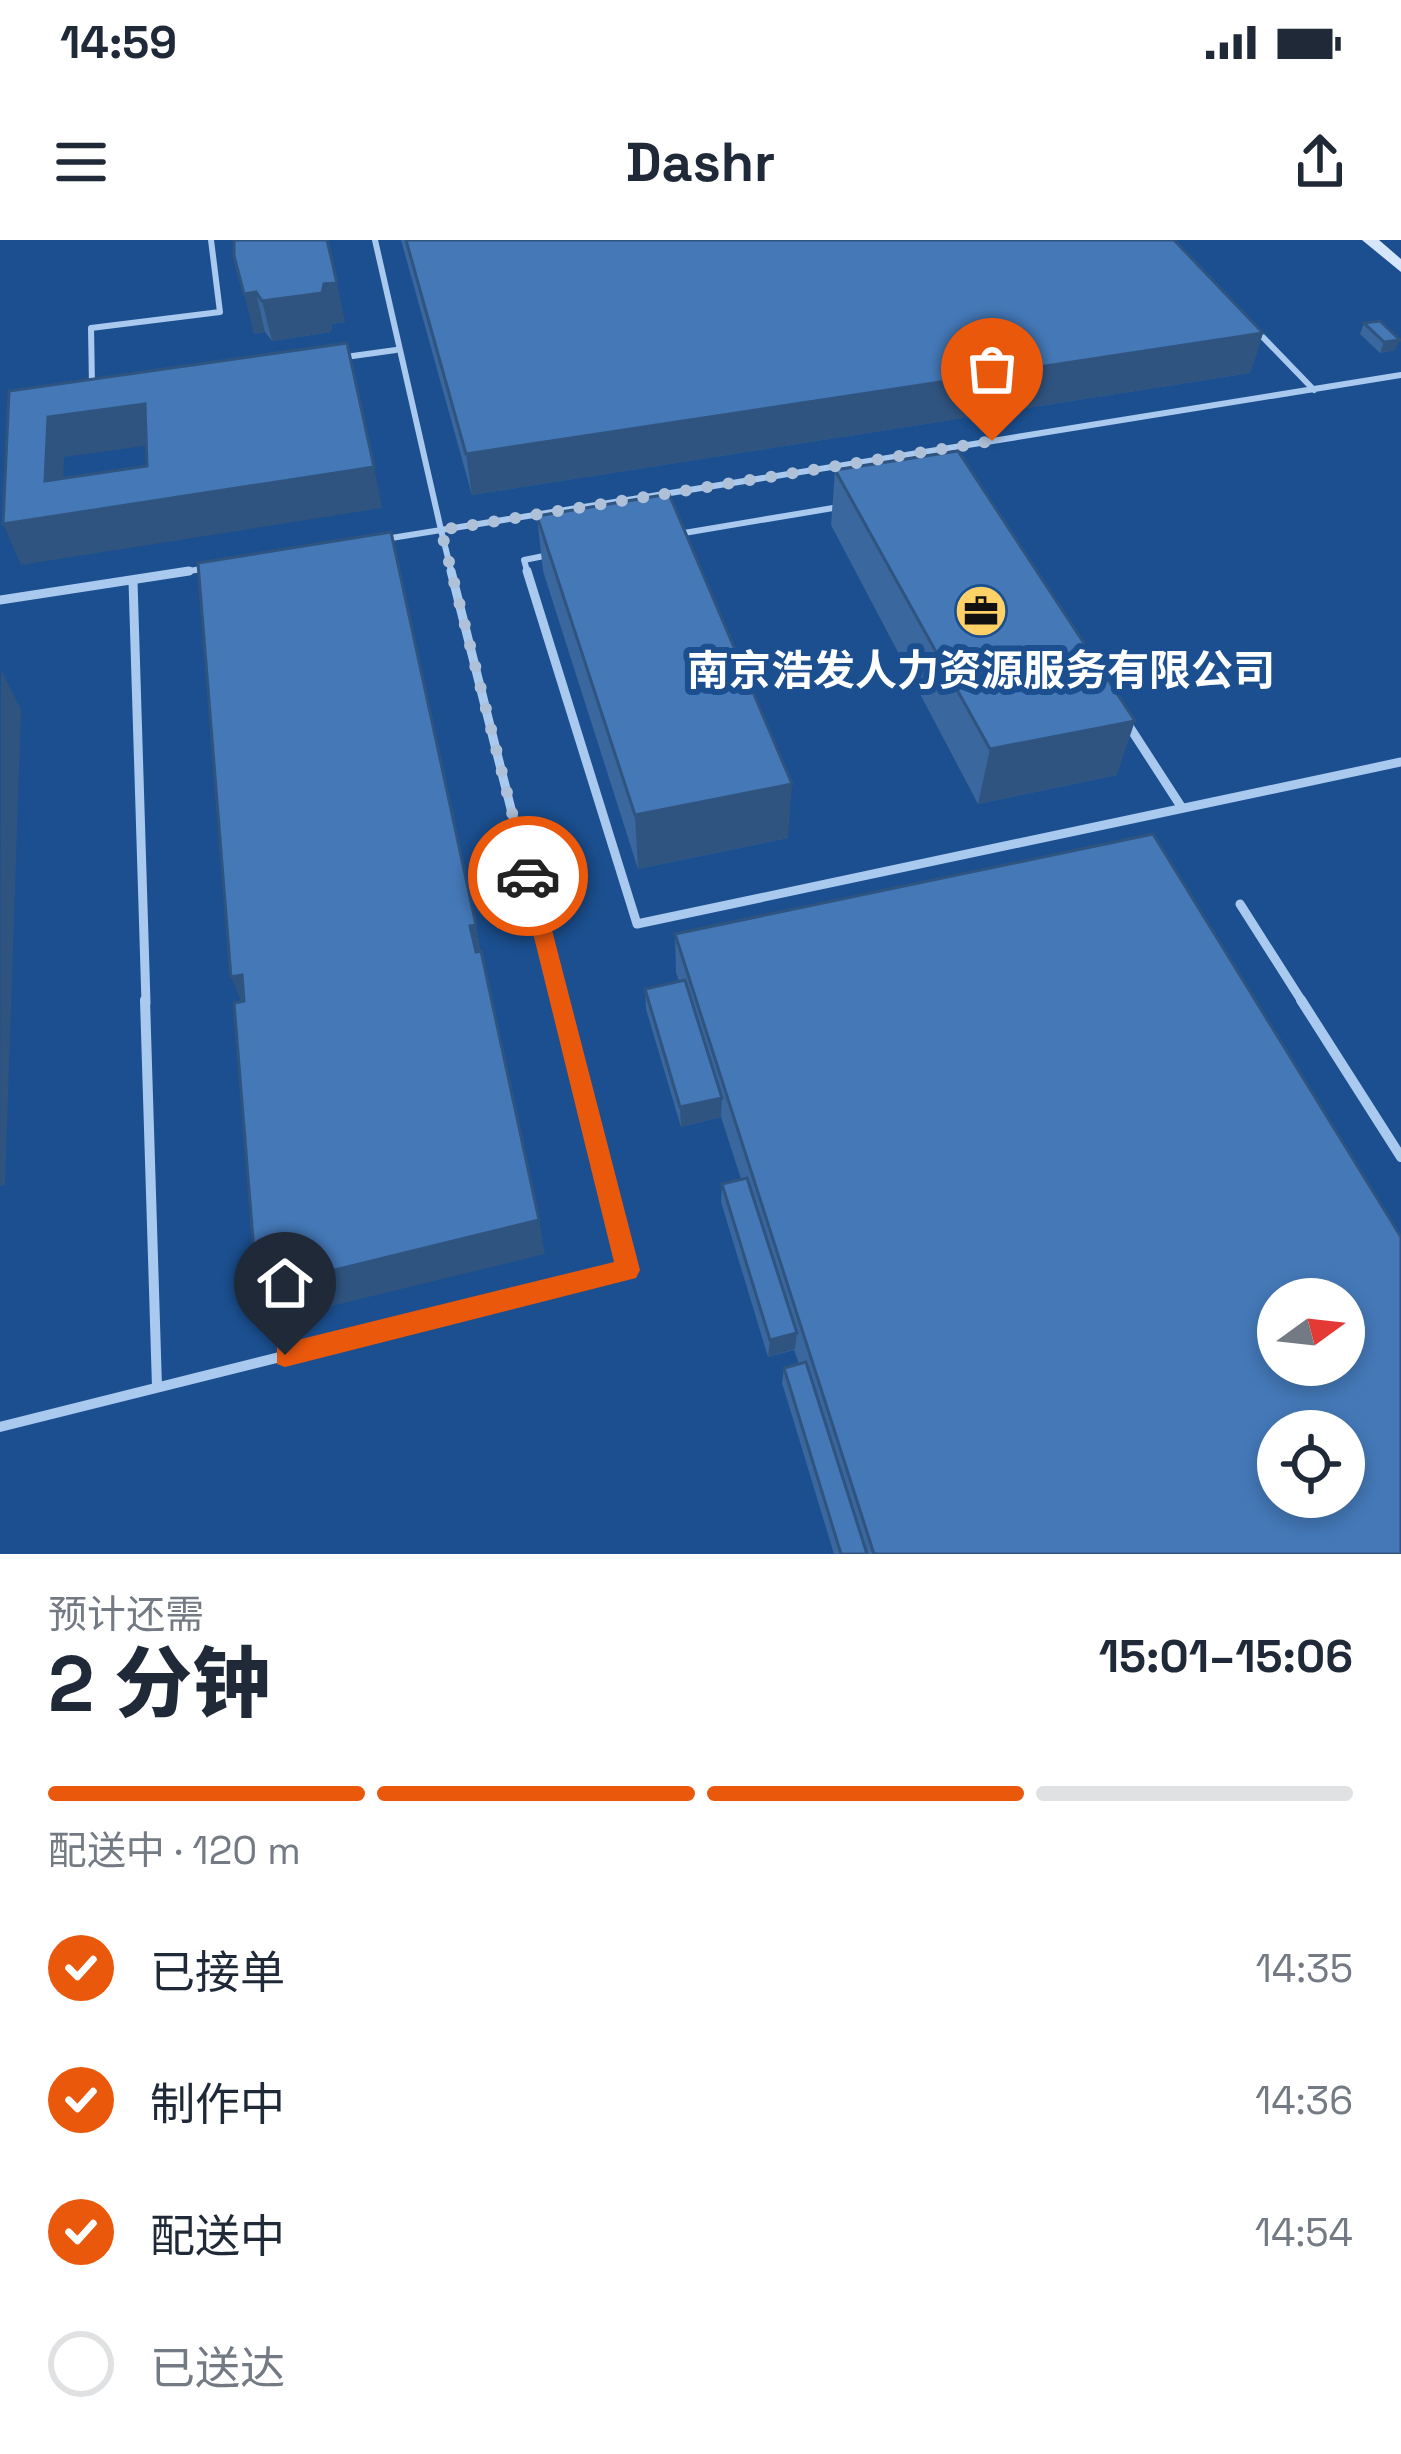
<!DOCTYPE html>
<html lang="zh">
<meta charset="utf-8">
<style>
body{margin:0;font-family:"Space Grotesk","Noto Sans SC",sans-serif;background:#f2f2f3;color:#1f2937;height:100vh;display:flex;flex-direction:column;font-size:45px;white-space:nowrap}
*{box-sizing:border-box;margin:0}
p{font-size:39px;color:#747a83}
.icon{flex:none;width:66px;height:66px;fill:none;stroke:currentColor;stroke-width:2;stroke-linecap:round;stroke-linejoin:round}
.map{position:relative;height:1314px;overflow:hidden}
.side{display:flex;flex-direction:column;background:#fff;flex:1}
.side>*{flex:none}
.needle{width:78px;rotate:75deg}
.buttons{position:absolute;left:1257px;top:1038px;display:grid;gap:24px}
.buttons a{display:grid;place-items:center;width:108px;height:108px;border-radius:50%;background:#fff;box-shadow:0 6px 18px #0003;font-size:60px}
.pin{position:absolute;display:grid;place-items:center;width:102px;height:102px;color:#fff;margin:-123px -51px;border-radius:50% 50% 50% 0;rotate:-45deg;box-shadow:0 0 12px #0007}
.pin .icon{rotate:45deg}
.courier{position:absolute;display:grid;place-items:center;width:120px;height:120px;margin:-60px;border:9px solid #ea580c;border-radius:50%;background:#fff;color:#222;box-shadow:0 3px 15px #0007}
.overview em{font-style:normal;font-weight:800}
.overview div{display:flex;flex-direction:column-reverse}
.overview{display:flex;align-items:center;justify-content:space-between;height:204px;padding:0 48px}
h1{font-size:78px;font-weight:800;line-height:90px}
.bar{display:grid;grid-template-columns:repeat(4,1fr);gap:18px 12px;align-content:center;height:144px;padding:0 48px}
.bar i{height:15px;border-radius:9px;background:#e0e1e3}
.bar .selected{background:#ea580c}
.bar p{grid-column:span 4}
ol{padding:0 48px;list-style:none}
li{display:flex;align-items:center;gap:36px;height:132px}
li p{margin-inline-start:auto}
li .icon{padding:12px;border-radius:50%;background:#ea580c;color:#fff;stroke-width:4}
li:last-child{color:#747a83}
li i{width:66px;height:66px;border:6px solid #e0e1e3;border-radius:50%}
.status{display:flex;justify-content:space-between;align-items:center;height:84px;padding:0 60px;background:#fff;direction:ltr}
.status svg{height:33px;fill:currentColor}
header{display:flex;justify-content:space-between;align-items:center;height:156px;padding:0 48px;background:#fff;font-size:54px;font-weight:800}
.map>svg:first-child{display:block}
</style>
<div class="status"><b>14:59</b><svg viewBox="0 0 49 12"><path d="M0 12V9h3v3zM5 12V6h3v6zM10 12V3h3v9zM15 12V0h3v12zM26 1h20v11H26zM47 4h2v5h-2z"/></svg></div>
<header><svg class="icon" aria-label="menu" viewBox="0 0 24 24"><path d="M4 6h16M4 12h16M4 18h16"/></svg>Dashr<svg class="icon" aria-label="share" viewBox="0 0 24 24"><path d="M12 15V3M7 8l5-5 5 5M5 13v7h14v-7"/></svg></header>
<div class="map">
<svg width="1401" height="1314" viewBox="0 0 1401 1314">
<rect width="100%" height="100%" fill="#1b4f8f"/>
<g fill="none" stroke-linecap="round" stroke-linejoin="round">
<path stroke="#a9c9ee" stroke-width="6" d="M 375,0 L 441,290 L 1401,135
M 1255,89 L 1314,150
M 338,118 L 396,110
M 92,146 L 91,88 L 220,72 L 211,0
M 678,294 L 839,267
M 385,299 L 441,290 L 452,334
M 170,334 L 208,328
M 528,334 L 524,320 L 549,315"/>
<path stroke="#a9c9ee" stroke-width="9" d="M 451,331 L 560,763
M 527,331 L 637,684 L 1401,522
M 133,341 L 146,763
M 0,360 L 189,331
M 1127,483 L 1182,568
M 1240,664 L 1303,763"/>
<path stroke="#a9c9ee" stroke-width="10" d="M 145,760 L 157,1147
M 1301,760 L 1401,917
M 0,1187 L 628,1030 L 560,760"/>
<path fill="#d6e6fa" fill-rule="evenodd" d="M 1362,0 L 1379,0 L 1401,19 L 1401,32 Z"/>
</g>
<path fill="#3a679d" d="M 234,0 L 345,82 L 332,84 L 331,92 L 272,101 L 265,92 L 254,94 Z
M 401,0 L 1174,0 L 1263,93 L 1250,133 L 472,255 Z
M 1364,83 L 1395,110 L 1380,113 L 1360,94 Z
M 835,230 L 1117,535 L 978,564 L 831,285 Z
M 537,276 L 788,598 L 638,629 L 543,331 Z
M 675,694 L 1401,1314 L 834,1314 L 782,1143 L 784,1128 L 799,1124 L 794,1110 L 768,1117 L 721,962 L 722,944 L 741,939 L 721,877 L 681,887 L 646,769 L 645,749 L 679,741 L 676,733 Z"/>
<path fill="#305480" d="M 337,43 L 345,82 L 332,84 L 331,92 L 272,101 L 262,61 Z
M 256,52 L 265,92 L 254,94 L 244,54 Z
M 1263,93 L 1250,133 L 472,255 L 466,214 Z
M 1400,100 L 1395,110 L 1380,113 L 1384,102 Z
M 145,164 L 158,204 L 64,217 L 62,275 L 374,227 L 382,268 L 21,325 L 3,284 L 45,241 L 48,177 Z
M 1,429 L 21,470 L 5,945 L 0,946 Z
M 1135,481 L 1117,535 L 978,564 L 990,509 Z
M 792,544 L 788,598 L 638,629 L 635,575 Z
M 476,685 L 483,723 L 478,724 L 470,686 Z
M 242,735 L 247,775 L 231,737 Z
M 722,858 L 721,877 L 681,887 L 680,867 Z
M 539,980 L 545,1014 L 274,1080 L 257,1049 Z
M 797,1093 L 795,1109 L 768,1117 L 770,1100 Z"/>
<path fill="#4478b7" stroke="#305480" stroke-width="3" fill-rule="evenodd" d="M 234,0 L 327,0 L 337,43 L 324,44 L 322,53 L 262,61 L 256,52 L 244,54 L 234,16 Z
M 406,0 L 1174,0 L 1263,93 L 466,214 Z
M 1380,81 L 1400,100 L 1384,102 L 1364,83 Z
M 347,103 L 374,227 L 3,284 L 9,151 ZM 145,164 L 147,226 L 45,241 L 48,177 Z
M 958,211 L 1135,481 L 990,509 L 835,230 Z
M 669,254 L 792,544 L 635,575 L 537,276 Z
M 391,292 L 476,685 L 470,686 L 476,712 L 481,711 L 539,980 L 257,1049 L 234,763 L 244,761 L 242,735 L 231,737 L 198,323 Z
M 1153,594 L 1401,997 L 1401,1314 L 874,1314 L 675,694 ZM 1278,1059 L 1344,1059 L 1344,1125 L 1278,1125 ZM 1278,1191 L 1344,1191 L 1344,1257 L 1278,1257 Z
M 685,740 L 722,858 L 680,867 L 645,749 Z
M 747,938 L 797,1093 L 770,1100 L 722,944 Z
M 806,1122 L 867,1314 L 841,1314 L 784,1128 Z"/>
<path fill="#ea580c" d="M 528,629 L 538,636 L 640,1030 L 636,1038 L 285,1127 L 277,1124 L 277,1107 L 285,1103 L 614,1022 L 519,636 Z"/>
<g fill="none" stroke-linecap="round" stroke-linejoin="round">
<path stroke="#afc1d8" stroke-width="12" stroke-dasharray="0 21.6" d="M 528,636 L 441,290 L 992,201"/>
</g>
<defs>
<g id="office-disc" transform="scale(2.7)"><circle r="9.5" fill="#ffd166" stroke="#1b4f8f"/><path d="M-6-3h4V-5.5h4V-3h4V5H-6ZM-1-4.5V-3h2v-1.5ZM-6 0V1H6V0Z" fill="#111"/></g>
</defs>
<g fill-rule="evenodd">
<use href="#office-disc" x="981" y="371"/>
</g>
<g text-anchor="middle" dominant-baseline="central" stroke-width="12" stroke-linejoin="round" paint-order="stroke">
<g font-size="42" font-weight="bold" fill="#fff" stroke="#1b4f8f">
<text x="981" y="430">南京浩发人力资源服务有限公司</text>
</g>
</g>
</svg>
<div class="buttons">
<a><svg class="needle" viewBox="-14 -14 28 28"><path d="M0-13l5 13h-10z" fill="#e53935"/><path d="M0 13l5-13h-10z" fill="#747a83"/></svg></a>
<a><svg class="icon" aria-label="locate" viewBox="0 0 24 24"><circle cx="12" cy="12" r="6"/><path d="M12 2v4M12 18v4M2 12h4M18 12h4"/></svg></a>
</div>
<div class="pin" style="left:992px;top:201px;background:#ea580c"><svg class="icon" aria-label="bag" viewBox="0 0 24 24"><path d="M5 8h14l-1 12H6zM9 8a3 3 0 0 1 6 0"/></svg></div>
<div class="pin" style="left:285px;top:1115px;background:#1f2937"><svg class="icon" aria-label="home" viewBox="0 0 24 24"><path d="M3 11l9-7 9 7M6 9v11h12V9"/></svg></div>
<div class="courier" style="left:528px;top:636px"><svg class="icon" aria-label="car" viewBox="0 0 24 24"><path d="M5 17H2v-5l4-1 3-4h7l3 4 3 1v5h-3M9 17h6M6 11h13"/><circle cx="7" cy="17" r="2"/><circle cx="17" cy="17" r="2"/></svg></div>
</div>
<section class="side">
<div class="overview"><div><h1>2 分钟</h1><p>预计还需</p></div><em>15:01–15:06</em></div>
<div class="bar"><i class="selected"></i><i class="selected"></i><i class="selected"></i><i></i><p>配送中 · 120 m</p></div>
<ol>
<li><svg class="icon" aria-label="check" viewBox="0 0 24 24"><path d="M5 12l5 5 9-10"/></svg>已接单<p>14:35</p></li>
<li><svg class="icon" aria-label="check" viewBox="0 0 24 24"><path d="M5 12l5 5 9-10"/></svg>制作中<p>14:36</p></li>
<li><svg class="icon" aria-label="check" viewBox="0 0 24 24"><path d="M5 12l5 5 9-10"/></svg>配送中<p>14:54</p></li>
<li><i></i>已送达</li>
</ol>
</section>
